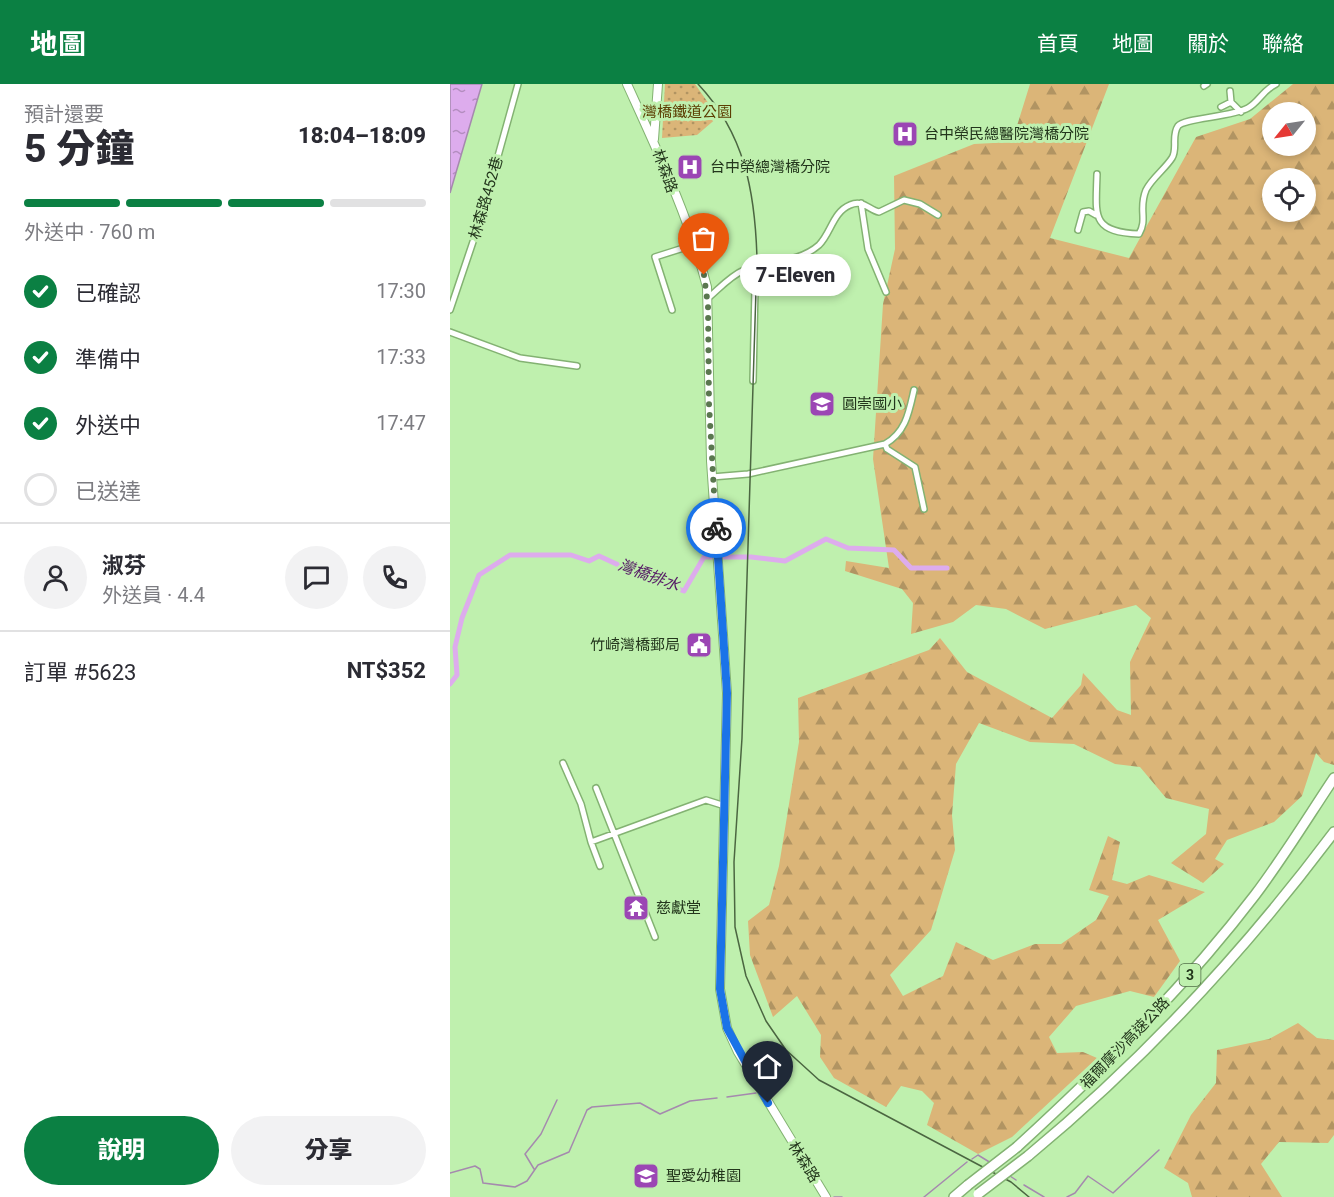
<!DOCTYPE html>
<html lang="zh-TW">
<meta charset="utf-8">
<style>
body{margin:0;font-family:Roboto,"Noto Sans TC",sans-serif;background:#f2f2f3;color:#2b2b33;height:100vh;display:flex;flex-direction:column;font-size:22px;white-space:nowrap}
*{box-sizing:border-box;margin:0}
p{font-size:20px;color:#7c7c81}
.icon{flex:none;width:33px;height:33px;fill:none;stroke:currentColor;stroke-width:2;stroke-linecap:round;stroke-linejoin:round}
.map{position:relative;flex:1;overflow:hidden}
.panel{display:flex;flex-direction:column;background:#fff;width:450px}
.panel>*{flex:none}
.needle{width:39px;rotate:240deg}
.tools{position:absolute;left:812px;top:18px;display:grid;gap:12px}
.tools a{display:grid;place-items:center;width:54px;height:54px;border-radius:50%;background:#fff;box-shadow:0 3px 9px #0003;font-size:30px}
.pin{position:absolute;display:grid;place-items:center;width:51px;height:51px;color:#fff;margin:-62px -26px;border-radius:50% 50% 50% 0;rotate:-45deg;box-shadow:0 0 6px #0007}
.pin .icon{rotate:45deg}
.courier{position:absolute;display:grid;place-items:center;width:60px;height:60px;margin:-30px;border:4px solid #1a73e8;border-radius:50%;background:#fff;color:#222;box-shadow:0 2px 8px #0007}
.bubble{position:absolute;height:42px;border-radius:21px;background:#fff;box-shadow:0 3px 9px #0003;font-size:20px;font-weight:800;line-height:42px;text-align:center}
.summary em{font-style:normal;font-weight:800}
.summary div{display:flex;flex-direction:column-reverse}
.summary{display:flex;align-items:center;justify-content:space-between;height:102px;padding:0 24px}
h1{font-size:39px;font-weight:800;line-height:45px}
.bar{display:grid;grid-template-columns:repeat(4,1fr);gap:9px 6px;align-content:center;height:72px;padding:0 24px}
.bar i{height:8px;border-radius:4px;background:#e1e1e2}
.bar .current{background:#0b8043}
.bar p{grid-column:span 4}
.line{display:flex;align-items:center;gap:15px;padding:0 24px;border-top:2px solid #e1e1e2}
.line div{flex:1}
.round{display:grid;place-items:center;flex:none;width:63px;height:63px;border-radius:32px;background:#f2f2f3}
ol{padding:0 24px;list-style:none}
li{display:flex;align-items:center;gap:18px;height:66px}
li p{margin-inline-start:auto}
li .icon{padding:6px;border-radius:50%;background:#0b8043;color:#fff;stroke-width:4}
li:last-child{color:#7c7c81}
li i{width:33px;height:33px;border:3px solid #e1e1e2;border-radius:50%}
.cta{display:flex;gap:12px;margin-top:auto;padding:12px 24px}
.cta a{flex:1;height:69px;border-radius:36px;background:#0b8043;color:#fff;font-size:24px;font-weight:800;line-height:69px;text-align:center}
.cta a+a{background:#f2f2f3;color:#2b2b33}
header{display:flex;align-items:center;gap:36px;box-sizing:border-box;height:84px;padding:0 30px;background:#0b8043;color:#fff}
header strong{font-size:28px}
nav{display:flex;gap:33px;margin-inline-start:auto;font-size:21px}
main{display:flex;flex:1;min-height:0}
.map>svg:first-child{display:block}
</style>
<header>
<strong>地圖</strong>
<nav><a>首頁</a><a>地圖</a><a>關於</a><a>聯絡</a></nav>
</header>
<main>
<section class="panel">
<div class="summary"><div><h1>5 分鐘</h1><p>預計還要</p></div><em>18:04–18:09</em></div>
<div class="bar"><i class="current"></i><i class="current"></i><i class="current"></i><i></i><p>外送中 · 760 m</p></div>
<ol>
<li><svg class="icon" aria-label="check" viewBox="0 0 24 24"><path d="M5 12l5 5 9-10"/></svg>已確認<p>17:30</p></li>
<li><svg class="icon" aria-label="check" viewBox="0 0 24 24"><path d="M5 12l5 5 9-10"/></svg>準備中<p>17:33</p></li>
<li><svg class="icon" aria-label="check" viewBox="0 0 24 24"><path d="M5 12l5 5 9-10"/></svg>外送中<p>17:47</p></li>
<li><i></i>已送達</li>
</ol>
<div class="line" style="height:108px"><a class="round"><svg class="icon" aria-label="person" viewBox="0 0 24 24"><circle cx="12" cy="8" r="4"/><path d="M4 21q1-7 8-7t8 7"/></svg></a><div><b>淑芬</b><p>外送員 · 4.4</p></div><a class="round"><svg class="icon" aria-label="chat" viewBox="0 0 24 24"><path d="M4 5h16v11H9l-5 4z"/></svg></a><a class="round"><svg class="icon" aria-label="phone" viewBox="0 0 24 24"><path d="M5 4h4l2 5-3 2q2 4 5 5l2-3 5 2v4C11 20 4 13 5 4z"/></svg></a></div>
<div class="line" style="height:78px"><div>訂單 #5623</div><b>NT$352</b></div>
<div class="cta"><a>說明</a><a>分享</a></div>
</section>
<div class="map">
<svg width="884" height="1113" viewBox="0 0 884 1113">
<defs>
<pattern id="forest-firs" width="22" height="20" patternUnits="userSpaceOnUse" patternTransform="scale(1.5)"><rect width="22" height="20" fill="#dbb578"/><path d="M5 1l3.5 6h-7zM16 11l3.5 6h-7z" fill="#b19462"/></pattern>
<pattern id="park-dots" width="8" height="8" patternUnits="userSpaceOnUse" patternTransform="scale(1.5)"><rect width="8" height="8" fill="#dbb578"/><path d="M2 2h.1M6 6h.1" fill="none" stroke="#b19462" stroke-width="1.8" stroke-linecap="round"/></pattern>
<pattern id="water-ripples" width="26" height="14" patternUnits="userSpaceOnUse" patternTransform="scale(1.5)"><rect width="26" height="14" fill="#ddaced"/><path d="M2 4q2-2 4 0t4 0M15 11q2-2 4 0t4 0" fill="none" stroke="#b38dbf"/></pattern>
</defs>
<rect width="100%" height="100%" fill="#bff0ae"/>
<path fill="url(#forest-firs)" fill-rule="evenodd" d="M 580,0 L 659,0 L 600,154 L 679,174 L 746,53 L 800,35 L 843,0 L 884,0 L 884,681 L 874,678 L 866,669 L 852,712 L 824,738 L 777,756 L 765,775 L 774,780 L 753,799 L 721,779 L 756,750 L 759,725 L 716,714 L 690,683 L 665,680 L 624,660 L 580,658 L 529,639 L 506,680 L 502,731 L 505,766 L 481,846 L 440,891 L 453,912 L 493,892 L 506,858 L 543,876 L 585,860 L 611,860 L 646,836 L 659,812 L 639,806 L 658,752 L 670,758 L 662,796 L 677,800 L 699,791 L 755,808 L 708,836 L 730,877 L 704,913 L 680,907 L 626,922 L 599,953 L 607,969 L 633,968 L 647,974 L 562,1053 L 528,1070 L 477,1041 L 484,1019 L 472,1007 L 451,1002 L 436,1023 L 384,994 L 370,973 L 371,951 L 347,912 L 323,933 L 300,871 L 298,837 L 319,821 L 329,782 L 349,658 L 348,614 L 479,566 L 490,554 L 517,588 L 602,634 L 631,601 L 633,589 L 667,626 L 681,631 L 680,578 L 701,534 L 686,521 L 595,545 L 556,525 L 526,521 L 503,538 L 461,550 L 463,519 L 452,505 L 395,487 L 396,477 L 439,484 L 423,375 L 433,220 L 445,165 L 444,92 L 524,60 L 562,58 ZM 822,28 L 855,28 L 855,62 L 822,62 ZM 822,94 L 855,94 L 855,128 L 822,128 Z
M 848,939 L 867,954 L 884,956 L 884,1051 L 878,1059 L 829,1058 L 811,1080 L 832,1113 L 742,1113 L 738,1099 L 714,1084 L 741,1031 L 766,999 L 767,966 L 819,955 Z"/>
<path fill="url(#park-dots)" d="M 215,0 L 245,0 L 268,33 L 247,51 L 212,54 Z"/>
<path fill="url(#water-ripples)" stroke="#a589ae" stroke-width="1.5" d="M 0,0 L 32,0 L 0,109 Z"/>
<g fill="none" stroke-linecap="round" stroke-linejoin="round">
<path stroke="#a589ae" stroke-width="1.5" d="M 277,1013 L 306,1009
M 522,1075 L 528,1071 L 541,1079
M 84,1085 L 75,1070 L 91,1050 L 107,1016
M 0,1089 L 25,1082 L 30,1085 L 33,1099 L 65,1103 L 77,1097 L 88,1081 L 119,1068 L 137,1026 L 142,1023 L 190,1019 L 210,1030 L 240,1017 L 267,1014
M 560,1092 L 566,1096
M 574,1101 L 594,1113
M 384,1113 L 392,1113
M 474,1113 L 517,1078
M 617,1113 L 625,1109 L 638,1092 L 663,1109 L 709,1066"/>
<path stroke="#ddaced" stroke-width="5" d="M 0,600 L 7,591 L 5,563 L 12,534 L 29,491 L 60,471 L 121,471 L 139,477 L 149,472 L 199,495 L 234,507 L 254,473 L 301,473 L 335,477 L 376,455 L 398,464 L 444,466 L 461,484 L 497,484"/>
<g stroke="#83b272" stroke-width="8">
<path id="street" d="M 754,2 L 757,0
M 780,7 L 781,18
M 771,23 L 781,18 L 791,28
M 647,90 C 646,131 640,148 689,150 C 698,135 688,125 696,106 C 702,94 715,85 722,74 C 728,65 721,52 728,42 C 734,34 782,33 798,24 C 809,18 813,6 826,0
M 411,119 L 418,165 L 436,208
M 628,146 L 633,128 L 639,127 L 646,131
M 257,215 C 269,205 280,192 294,186 C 317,177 349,179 369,161 C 381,149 383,128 400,121 C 413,115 419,126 429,128 L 454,116 L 470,120 L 488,131
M 0,226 L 30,137 L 68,0
M 222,226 L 205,173 L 243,161
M 0,248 L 70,274 L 127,282
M 303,297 L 305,204
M 435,360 L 437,365 L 465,383 L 474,425
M 262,393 L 298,390 L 435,360 C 456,348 459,328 464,306
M 113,679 L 131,720 L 141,758 L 256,716 L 275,722
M 146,704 L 205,853
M 141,758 L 150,782"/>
</g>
<g stroke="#83b272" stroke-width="10">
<path id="secondary" d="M 177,0 C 207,66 239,133 257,203 L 261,377 L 277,609 L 270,905 L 277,944 L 288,968 L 376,1113
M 204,55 L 208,0"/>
</g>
<g stroke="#83b272" stroke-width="12">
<path id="highway" d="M 567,1063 C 652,985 734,904 805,811 C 833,774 858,733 884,694
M 578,1072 C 694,976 794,868 884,748
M 504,1113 L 518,1101"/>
</g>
<use href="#street" stroke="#fff" stroke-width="5"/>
<use href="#secondary" stroke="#fff" stroke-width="8"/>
<use href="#highway" stroke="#fff" stroke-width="9"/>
<path stroke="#4b6641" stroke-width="1.5" d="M 248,0 C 295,50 305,108 307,174 L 292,654 L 284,778 L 285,843 L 296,892 L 316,937 L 336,966 L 369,996 L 561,1098 L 579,1113"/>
<g stroke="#83b272" stroke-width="12" stroke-linecap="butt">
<path id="highway-bridge" d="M 518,1101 L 567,1063
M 528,1110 L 578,1072"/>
</g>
<use href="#highway-bridge" stroke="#fff" stroke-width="9"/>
</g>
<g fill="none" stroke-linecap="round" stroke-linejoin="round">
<path stroke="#5a774f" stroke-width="6" stroke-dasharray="0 10.8" d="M 254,191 L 258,222 L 259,320 L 266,444"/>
<path stroke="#1a73e8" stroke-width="8" d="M 266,444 L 277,609 L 270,905 L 277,944 L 318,1019"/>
</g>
<defs>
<g id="hospital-square" transform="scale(1.35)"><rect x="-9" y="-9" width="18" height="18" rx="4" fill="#9b46b4" stroke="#bff0ae"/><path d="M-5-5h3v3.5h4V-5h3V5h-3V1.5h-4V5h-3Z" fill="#fff"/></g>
<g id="school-square" transform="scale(1.35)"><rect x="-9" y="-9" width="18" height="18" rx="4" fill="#9b46b4" stroke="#bff0ae"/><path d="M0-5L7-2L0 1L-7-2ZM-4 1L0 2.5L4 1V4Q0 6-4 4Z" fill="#fff"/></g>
<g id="civic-square" transform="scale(1.35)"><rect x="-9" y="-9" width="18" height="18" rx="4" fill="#9b46b4" stroke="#bff0ae"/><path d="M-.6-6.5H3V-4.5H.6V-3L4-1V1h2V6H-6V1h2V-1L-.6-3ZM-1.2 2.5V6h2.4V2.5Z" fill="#fff"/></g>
<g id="temple-square" transform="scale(1.35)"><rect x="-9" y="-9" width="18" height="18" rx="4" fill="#9b46b4" stroke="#bff0ae"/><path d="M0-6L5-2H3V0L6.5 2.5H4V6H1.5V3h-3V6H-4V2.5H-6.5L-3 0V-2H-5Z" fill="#fff"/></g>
</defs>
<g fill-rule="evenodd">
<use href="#hospital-square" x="455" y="50"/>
<use href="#hospital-square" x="240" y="83"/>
<use href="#school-square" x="372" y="320"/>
<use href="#civic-square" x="249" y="561"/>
<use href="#temple-square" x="186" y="824"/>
<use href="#school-square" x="196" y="1092"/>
</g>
<g text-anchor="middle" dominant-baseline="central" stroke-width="6" stroke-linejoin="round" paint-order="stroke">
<rect fill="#bff0ae" stroke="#526e48" stroke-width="1.5" x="729.5" y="880" width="21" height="22" rx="4.5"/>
<g font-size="14" font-weight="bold" fill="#23361c">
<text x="740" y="891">3</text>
</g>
<g font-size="15" fill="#5c3e03" stroke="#bff0ae">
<text x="237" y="28">灣橋鐵道公園</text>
</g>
<g font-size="15" fill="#23361c" stroke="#bff0ae" text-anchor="start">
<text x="474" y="50">台中榮民總醫院灣橋分院</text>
<text x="260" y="83">台中榮總灣橋分院</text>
<text x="392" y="320">圓崇國小</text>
<text x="230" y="561" text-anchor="end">竹崎灣橋郵局</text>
<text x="206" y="824">慈獻堂</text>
<text x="216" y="1092">聖愛幼稚園</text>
</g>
<g font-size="15" fill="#23361c" stroke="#bff0ae">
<text transform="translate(215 87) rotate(70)">林森路</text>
<text transform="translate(36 114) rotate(-74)">林森路452巷</text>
<text transform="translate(675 959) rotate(-46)">福爾摩沙高速公路</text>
<text transform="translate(354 1078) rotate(58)">林森路</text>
</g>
<g font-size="16" font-style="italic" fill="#551a65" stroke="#bff0ae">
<text transform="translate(199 491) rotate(20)">灣橋排水</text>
</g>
</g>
</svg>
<div class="tools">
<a><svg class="needle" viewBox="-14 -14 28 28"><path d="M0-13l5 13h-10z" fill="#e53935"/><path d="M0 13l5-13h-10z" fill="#7c7c81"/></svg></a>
<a><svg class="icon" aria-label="locate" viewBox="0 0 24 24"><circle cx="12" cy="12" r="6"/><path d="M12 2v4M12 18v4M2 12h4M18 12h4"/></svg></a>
</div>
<div class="pin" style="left:254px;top:191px;background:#ea580c"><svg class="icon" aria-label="bag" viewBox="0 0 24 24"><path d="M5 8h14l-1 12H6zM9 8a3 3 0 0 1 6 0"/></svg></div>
<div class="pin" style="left:318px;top:1019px;background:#1f2937"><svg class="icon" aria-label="home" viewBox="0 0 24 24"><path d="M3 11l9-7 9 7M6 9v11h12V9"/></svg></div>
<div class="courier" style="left:266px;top:444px"><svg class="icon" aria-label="bike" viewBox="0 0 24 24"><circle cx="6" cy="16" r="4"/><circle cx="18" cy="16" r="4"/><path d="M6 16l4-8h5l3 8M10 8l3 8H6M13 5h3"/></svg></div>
<div class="bubble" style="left:290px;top:170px;width:111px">7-Eleven</div>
</div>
</main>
